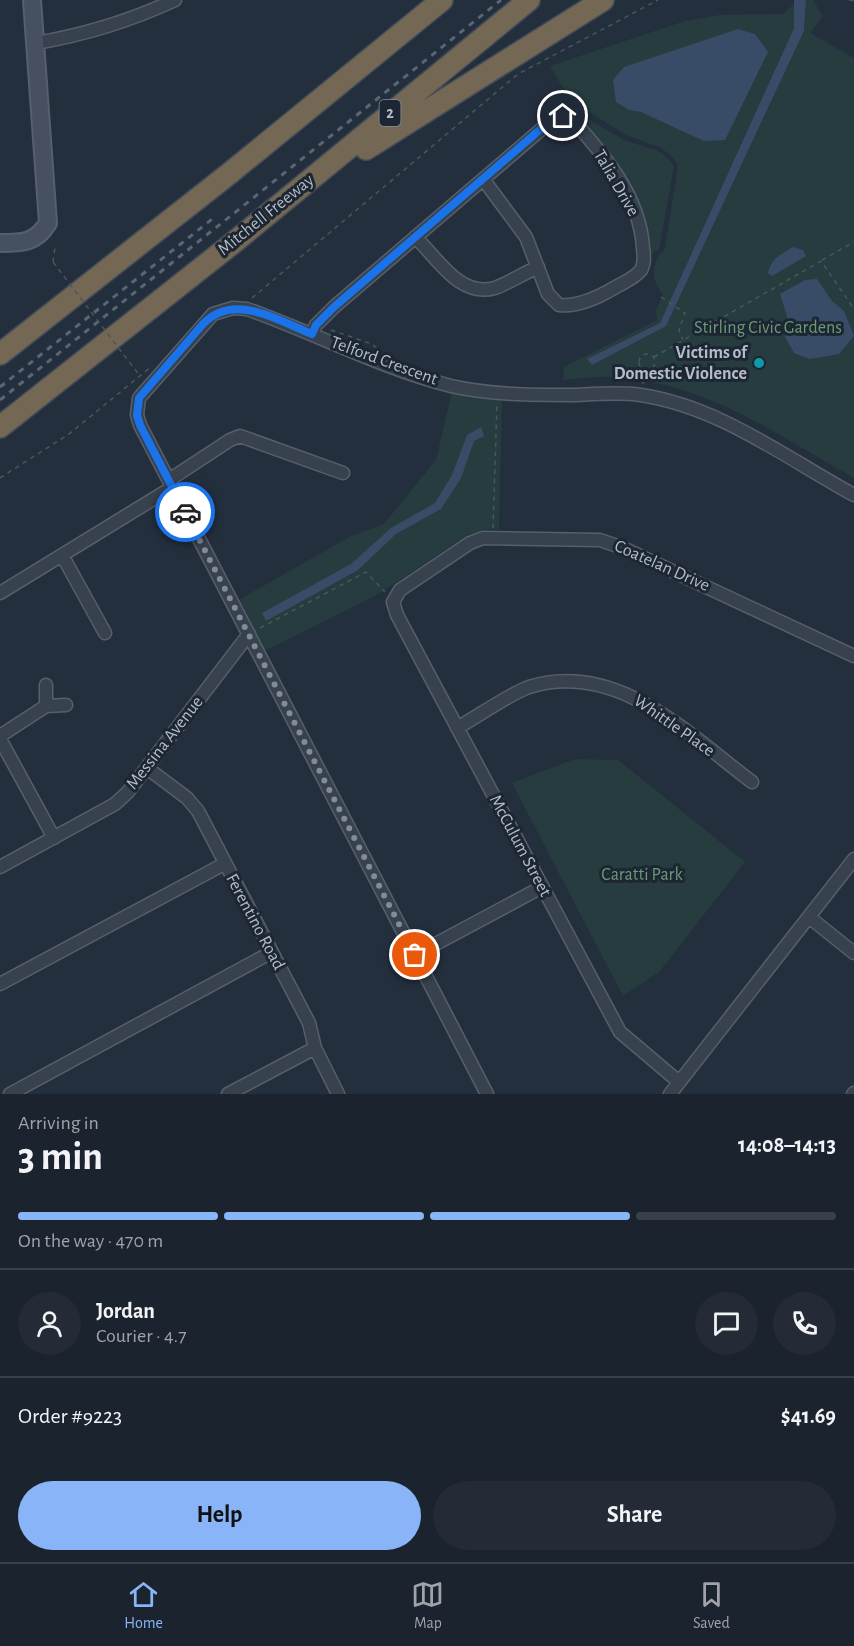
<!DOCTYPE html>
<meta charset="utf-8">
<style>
body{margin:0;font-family:"Alegreya Sans",sans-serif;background:#242b36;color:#f1f3f6;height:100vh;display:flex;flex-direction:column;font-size:22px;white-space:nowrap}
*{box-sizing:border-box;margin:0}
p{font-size:20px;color:#a0a4aa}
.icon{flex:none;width:33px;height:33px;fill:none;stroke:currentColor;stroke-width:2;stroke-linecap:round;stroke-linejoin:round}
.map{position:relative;height:1094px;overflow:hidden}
.panel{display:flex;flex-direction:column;background:#1b232e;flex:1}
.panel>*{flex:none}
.pin{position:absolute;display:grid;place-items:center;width:51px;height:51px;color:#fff;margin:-26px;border:3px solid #fff;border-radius:50%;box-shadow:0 2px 6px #0007}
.courier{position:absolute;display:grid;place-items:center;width:60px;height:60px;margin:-30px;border:4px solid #1a73e8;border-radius:50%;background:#fff;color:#222;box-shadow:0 2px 8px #0007}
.overview em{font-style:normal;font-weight:700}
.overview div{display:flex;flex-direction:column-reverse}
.overview{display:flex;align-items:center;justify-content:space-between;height:102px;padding:0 18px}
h1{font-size:39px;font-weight:700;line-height:45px}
.bar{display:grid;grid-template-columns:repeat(4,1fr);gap:9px 6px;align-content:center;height:72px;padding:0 18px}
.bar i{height:8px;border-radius:4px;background:#39404a}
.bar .active{background:#8ab4f8}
.bar p{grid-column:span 4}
.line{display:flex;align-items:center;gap:15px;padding:0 18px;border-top:2px solid #39404a}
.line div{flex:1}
.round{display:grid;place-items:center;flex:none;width:63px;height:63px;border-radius:32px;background:#242b36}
.cta{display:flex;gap:12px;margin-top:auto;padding:12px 18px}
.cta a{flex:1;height:69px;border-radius:36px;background:#8ab4f8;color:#111;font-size:24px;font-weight:700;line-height:69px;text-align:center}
.cta a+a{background:#242b36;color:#f1f3f6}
.dock{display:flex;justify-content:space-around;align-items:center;height:84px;border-top:2px solid #39404a;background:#1b232e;font-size:16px;color:#a0a4aa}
.dock a{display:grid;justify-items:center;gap:3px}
.dock .active{color:#8ab4f8}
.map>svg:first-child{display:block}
</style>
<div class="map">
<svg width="854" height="1094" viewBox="0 0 854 1094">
<rect width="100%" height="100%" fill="#242f3e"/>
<path fill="#263c3f" d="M 806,0 L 813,0 L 823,16 L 810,33 L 854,58 L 854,478 C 776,434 702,380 610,377 C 594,376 579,379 563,380 L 564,367 L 657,320 L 656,310 L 663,295 C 651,280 650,262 665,249 L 678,165 L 671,155 L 659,147 L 626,135 L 587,111 L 576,110 L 550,66 L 685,21 L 720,15 L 783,14 L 794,4 L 794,28 L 660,323 L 588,359 L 666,326 L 804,31 Z
M 579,114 L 624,140 L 658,151 L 668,158 L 674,166 L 659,249 L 649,256 L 646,230 Z
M 452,392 L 502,400 L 499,529 L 482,530 L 466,536 L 380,593 L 264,651 L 237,601 L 351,536 L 384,524 L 436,460 Z
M 575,759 L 618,760 L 745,862 L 659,972 L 623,996 L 512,783 Z"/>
<path fill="#394c67" d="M 794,0 L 806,0 L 804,31 L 666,326 L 592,365 L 587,359 L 660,323 L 794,28 Z
M 738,29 L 755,34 L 768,52 L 725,140 L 704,141 L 641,112 L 629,110 L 616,102 L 613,80 L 624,67 Z
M 793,247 L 803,250 L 806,256 L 772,276 L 768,273 C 771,259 781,254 793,247 Z
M 817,279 L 832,301 L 844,311 L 854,336 L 839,354 L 810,359 L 794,353 L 785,337 L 787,316 L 780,294 L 805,280 Z
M 481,427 L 484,436 L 474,441 L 461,478 L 441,509 L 396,534 L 358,570 L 266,621 L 262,613 L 351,564 L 391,528 L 435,503 L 452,475 L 467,435 Z"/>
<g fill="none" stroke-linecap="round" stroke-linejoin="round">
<g stroke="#565f6c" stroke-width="15">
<path id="street" d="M 36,43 C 83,35 132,20 175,0
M 415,237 C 438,258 459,298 495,288 C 509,283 524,273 538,267
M 312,334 L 316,325 L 334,307 L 551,121 L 563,116 L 571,118 C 604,155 640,196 643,248 C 644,255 645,263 641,270 C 635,278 623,283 614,288 C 597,298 578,307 559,305 L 548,294 L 526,237 L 483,179
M 169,480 L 230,440 L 240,436 L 343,473
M 62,555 L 105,633
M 0,593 L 173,487
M 46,706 L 46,685
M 457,728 C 477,717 509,694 529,687 C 617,660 688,734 752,782
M 0,736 L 46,706 L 66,705
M 0,739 L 54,838
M 147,768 L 187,798 L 198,811 L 309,1023 L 315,1048 L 338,1094
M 0,867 L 115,804 L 128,792 L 249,634
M 809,917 L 854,953
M 415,955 L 542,887
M 0,984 L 224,864
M 679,1082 L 620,1032 L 397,615 L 393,602 L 400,590 L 470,543 L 483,538 L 600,540 L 623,548 L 854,656
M 10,1094 L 272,952
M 228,1094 L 315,1048
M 487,1094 L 140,425 L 137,415 L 139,398 L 213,314 L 233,308 L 247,309 C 315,333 380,368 451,386 C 491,395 533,395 573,395 C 596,394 619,392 641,395 C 720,407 786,458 854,495
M 670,1094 L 854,859
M 853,1094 L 854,1093"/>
</g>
<g stroke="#565f6c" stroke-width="20">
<path id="secondary" d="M 0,243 C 22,243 36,243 48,223 L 32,0"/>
</g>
<g stroke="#434c59" stroke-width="24">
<path id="highway" d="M 366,149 L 603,0
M 0,354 L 230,173 L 442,0
M 0,427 L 233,243 L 529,0"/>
</g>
<path stroke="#44595c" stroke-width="1.5" stroke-dasharray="4.5 4.5" stroke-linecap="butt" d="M 849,0 L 854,1
M 822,260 L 854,242
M 53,262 L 55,247
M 661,297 L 685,313 L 679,330 L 683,340
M 252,298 L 518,74 L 658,0
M 331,330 L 372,344 L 378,349
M639 362a8 8 0 1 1 16 0a8 8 0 1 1-16 0Z
M 654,357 L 821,261 L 854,309
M 643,384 L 645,371
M 0,478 L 69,434 L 152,366
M 493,528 L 497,403
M 260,628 L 366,572 L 385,592"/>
<use href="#street" stroke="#38414e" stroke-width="12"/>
<use href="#secondary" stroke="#465061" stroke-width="16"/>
<use href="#highway" stroke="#746855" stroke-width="21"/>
<path stroke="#5a6575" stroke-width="3" stroke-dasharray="6 6" stroke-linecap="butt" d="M 0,387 L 216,216
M 0,400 L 501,0"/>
<path stroke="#44595c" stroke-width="1.5" stroke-dasharray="4.5 4.5" stroke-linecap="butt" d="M 53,262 L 140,376"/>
</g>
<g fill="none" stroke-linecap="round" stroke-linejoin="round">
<path stroke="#828b98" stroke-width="6" stroke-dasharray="0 10.8" d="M 185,512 L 415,955"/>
<path stroke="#1a73e8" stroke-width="8" d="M 185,512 L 140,425 L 137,415 L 139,398 L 203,324 C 234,292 277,320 312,334 L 316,325 L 334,307 L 550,121 L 563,116"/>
</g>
<circle fill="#0f9aa8" stroke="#1d2633" stroke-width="2" cx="759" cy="363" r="6"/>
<g text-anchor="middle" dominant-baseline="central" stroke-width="6" stroke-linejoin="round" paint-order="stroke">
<rect fill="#1d2633" stroke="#878f9c" stroke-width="1.5" x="379.5" y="100" width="21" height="26" rx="4.5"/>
<g font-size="16" font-weight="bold" fill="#b4bcc9">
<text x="390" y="113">2</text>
</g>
<g font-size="18" fill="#b4bcc9" stroke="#1d2633">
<text transform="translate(616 183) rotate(60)">Talia Drive</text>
<text transform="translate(266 215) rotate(-39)">Mitchell Freeway</text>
<text transform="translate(384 361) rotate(20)">Telford Crescent</text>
<text transform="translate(662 566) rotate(24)">Coatelan Drive</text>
<text transform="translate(674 726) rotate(35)">Whittle Place</text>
<text transform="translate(165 743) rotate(-52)">Messina Avenue</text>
<text transform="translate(520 846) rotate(62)">McCulum Street</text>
<text transform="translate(255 922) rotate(62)">Ferentino Road</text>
</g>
<g font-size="18" fill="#6b9a76" stroke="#1d2633">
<text x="768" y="328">Stirling Civic Gardens</text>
<text x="642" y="875">Caratti Park</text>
</g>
<g font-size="18" font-weight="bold" fill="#b4bcc9" stroke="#1d2633" text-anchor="end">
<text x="747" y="353">Victims of<tspan x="747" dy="21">Domestic Violence</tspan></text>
</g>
</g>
</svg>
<div class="pin" style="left:415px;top:955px;background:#ea580c"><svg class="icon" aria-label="bag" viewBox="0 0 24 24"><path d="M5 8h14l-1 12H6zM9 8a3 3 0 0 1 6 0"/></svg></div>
<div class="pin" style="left:563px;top:116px;background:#1f2937"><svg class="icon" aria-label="home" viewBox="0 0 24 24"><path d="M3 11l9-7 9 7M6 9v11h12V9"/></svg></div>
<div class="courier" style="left:185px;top:512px"><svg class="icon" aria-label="car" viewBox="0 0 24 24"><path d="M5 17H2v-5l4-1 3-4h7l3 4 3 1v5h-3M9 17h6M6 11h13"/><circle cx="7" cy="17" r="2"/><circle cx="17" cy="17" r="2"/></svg></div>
</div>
<section class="panel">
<div class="overview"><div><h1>3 min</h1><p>Arriving in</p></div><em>14:08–14:13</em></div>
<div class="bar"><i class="active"></i><i class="active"></i><i class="active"></i><i></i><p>On the way · 470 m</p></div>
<div class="line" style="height:108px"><a class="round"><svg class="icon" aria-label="person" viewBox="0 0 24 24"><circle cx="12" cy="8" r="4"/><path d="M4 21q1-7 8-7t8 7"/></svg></a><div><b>Jordan</b><p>Courier · 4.7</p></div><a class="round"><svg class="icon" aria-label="chat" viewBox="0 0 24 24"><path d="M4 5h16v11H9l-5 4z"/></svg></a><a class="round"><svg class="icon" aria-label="phone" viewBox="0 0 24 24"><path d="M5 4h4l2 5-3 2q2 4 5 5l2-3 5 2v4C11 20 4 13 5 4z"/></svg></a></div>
<div class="line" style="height:78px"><div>Order #9223</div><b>$41.69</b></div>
<div class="cta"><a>Help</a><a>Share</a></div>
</section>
<nav class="dock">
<a class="active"><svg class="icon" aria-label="home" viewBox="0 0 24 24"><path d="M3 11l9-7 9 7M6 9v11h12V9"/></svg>Home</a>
<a><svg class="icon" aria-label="map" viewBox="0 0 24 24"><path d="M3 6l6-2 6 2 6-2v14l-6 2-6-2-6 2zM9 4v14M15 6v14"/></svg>Map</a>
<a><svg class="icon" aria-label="saved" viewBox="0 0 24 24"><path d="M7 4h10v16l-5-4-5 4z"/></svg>Saved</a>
</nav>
